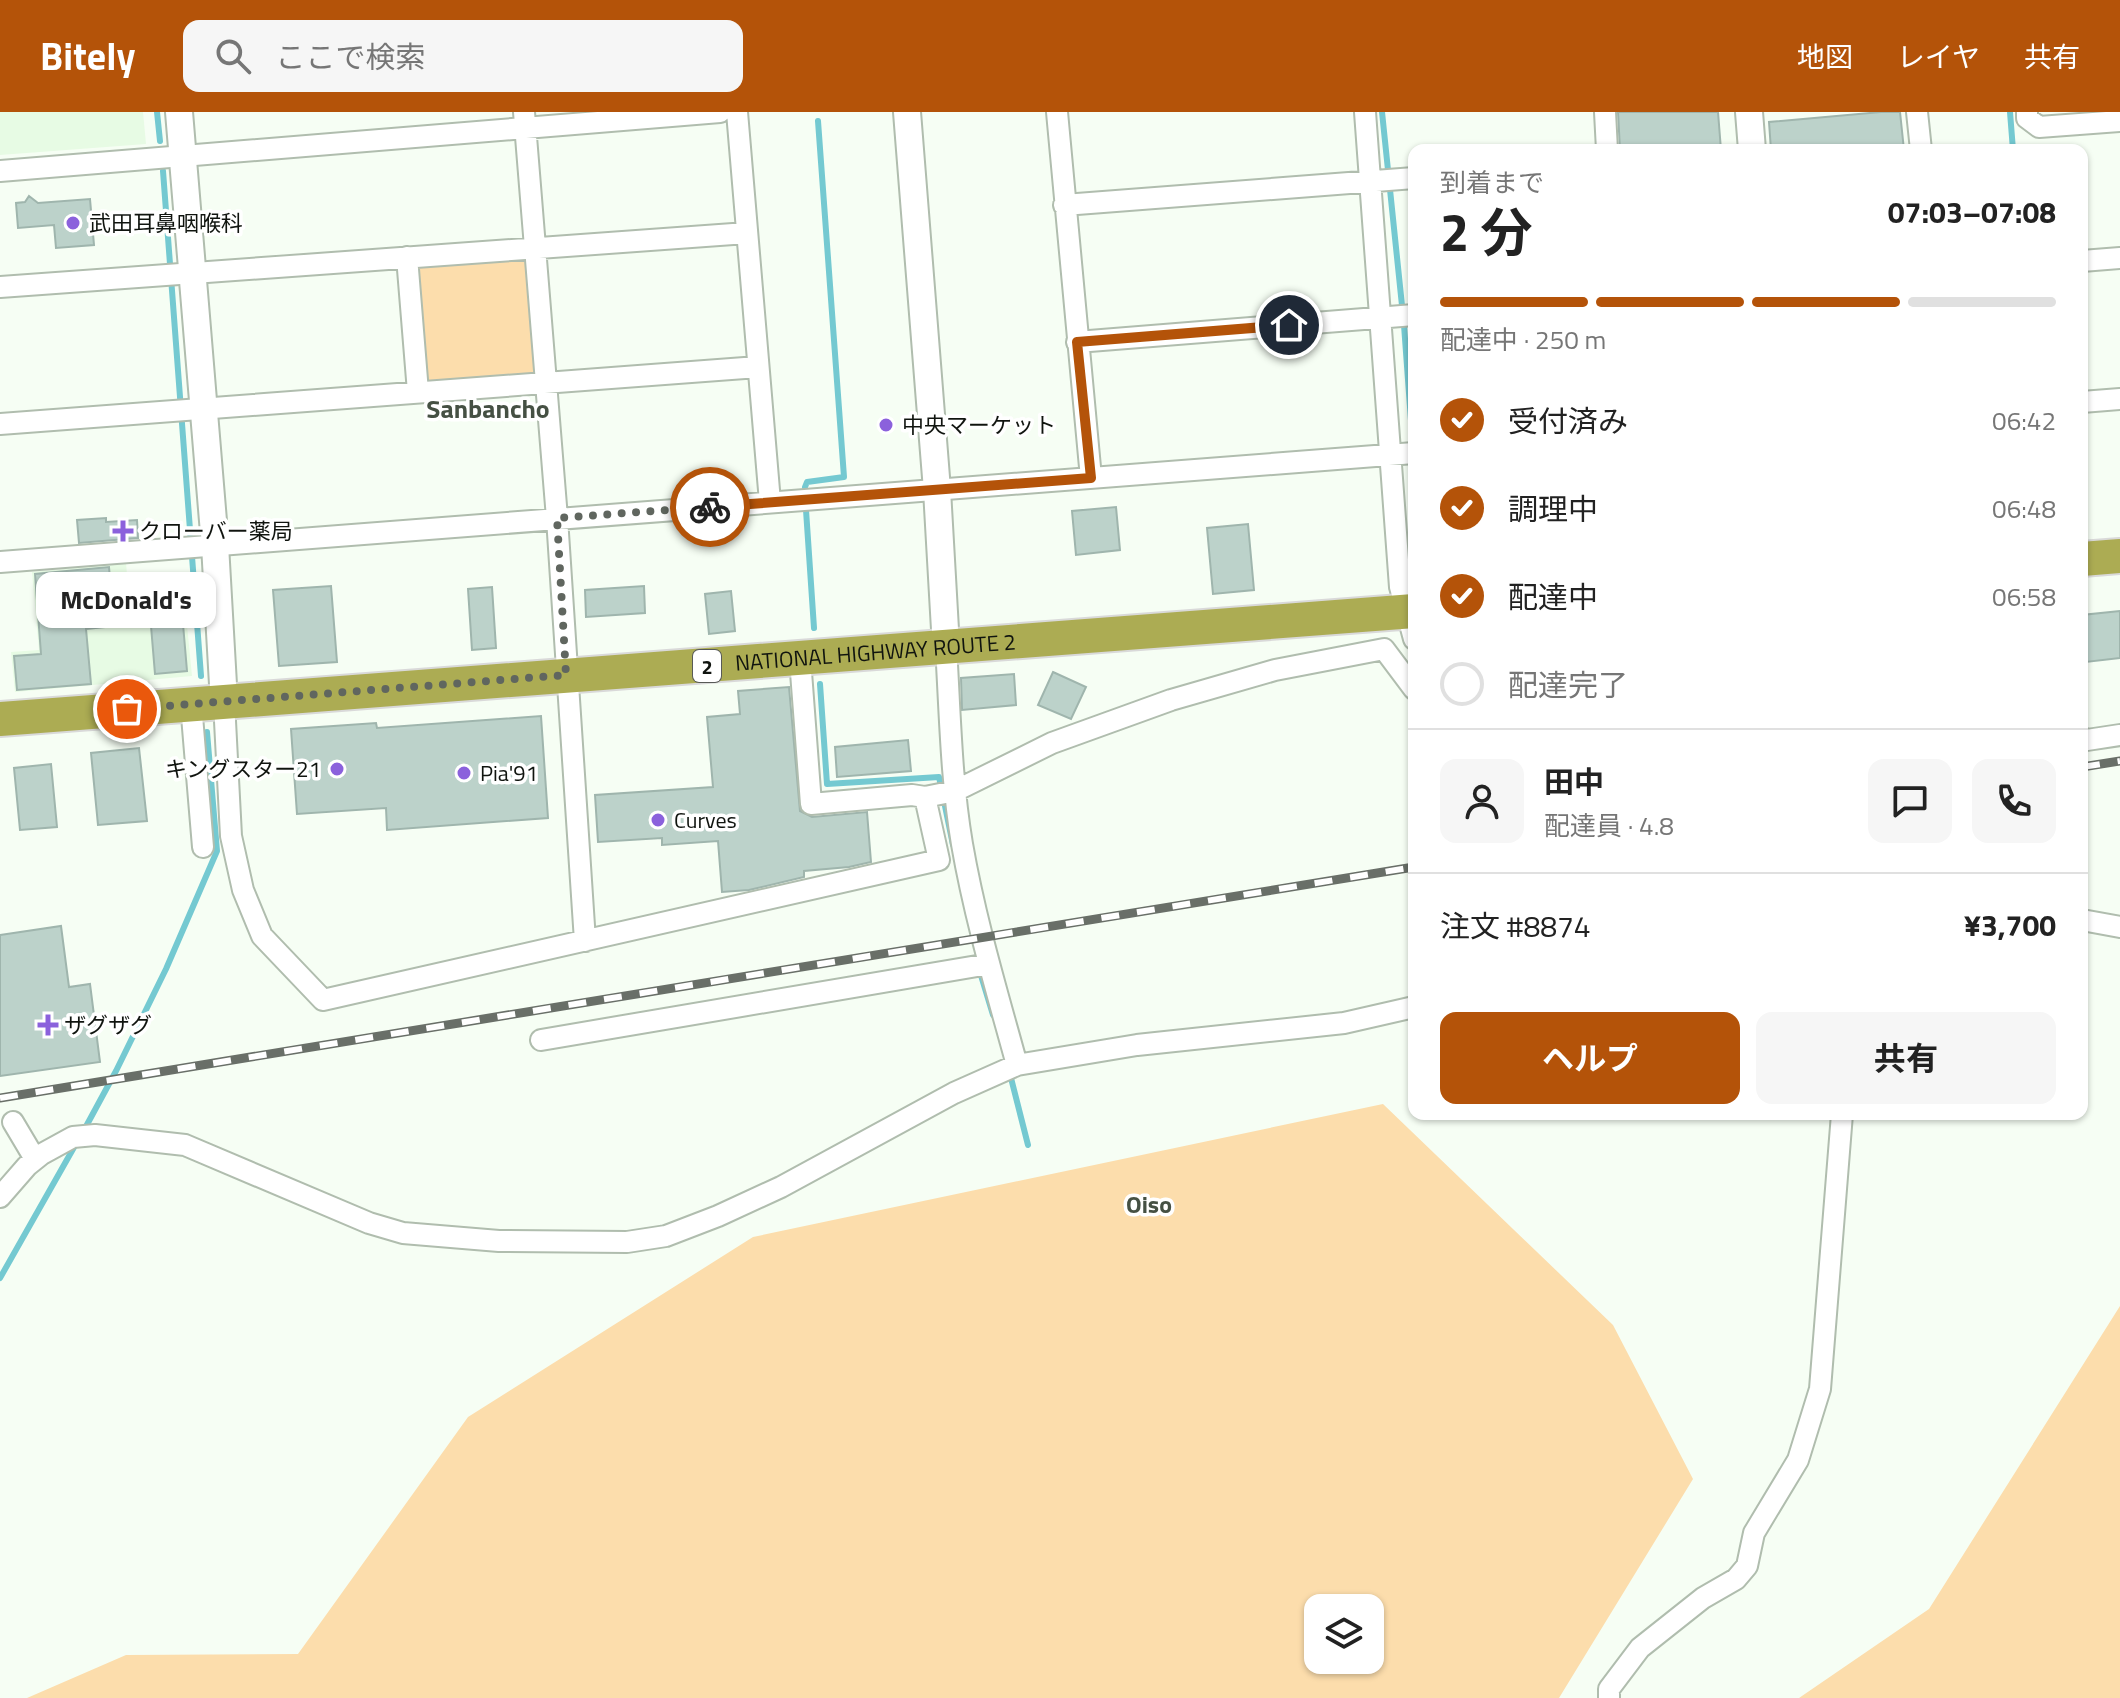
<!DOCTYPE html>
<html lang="ja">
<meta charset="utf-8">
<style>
body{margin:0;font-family:"Titillium Web","Noto Sans JP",sans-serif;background:#f6f6f6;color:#222;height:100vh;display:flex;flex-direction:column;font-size:30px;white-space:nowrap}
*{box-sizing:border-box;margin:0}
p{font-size:26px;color:#767676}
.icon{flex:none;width:44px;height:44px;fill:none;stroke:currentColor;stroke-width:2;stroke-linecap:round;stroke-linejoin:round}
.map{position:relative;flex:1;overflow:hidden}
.side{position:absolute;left:1408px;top:32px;width:680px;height:976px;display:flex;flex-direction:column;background:#fff;border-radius:16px;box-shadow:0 2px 6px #0004}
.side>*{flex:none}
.tools{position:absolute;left:1304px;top:1482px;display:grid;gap:16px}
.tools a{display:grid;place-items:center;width:80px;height:80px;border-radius:16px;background:#fff;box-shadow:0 2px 6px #0004;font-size:40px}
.pin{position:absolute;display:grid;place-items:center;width:68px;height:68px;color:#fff;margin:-34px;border:4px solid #fff;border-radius:50%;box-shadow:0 2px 8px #0007}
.courier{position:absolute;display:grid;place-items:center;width:80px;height:80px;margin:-40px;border:6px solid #b45309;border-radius:50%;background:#fff;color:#222;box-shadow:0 2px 10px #0007}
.bubble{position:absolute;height:56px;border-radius:16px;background:#fff;box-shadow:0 2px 6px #0004;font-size:26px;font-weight:700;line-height:56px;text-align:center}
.summary em{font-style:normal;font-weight:700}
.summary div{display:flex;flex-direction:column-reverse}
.summary{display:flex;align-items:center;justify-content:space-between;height:136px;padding:0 32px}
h1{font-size:52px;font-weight:700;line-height:60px}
.bar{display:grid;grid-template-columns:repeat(4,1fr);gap:12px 8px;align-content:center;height:96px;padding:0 32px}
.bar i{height:10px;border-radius:6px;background:#e0e0e0}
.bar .active{background:#b45309}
.bar p{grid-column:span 4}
.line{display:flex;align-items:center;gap:20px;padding:0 32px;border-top:2px solid #e0e0e0}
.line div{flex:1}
.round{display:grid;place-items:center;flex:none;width:84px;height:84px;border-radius:16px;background:#f6f6f6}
ol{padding:0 32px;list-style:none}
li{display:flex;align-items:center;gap:24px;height:88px}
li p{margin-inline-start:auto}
li .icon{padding:8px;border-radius:50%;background:#b45309;color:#fff;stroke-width:4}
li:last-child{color:#767676}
li i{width:44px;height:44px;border:4px solid #e0e0e0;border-radius:50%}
.action{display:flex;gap:16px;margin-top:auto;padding:16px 32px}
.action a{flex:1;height:92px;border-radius:16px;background:#b45309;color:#fff;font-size:32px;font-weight:700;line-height:92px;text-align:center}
.action a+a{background:#f6f6f6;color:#222}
header{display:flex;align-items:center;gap:48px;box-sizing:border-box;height:112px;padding:0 40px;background:#b45309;color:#fff}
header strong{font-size:38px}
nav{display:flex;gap:44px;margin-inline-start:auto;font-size:28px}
.search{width:560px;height:72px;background:#f6f6f6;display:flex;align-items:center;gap:20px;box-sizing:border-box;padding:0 28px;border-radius:16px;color:#767676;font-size:30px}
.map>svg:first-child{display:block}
</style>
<header>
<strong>Bitely</strong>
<div class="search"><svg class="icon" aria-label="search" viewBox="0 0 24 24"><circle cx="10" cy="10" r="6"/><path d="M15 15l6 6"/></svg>ここで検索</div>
<nav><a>地図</a><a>レイヤ</a><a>共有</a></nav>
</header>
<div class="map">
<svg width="2120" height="1586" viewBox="0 0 2120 1586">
<rect width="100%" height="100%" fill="#f6fef4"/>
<path fill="#e7fbe4" d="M 0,0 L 143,0 L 146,32 L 0,43 Z
M 126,451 L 131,508 L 186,503 L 192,564 L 15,580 L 11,540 L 39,538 L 32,460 Z"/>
<path fill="#fcddac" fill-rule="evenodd" d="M 533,136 L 545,270 L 418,280 L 407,145 Z
M 1383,992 L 1613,1213 L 1693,1367 L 1559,1586 L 27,1586 L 126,1543 L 298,1542 L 468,1305 L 753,1125 ZM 1370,1496 L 1370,1548 L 1318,1548 L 1318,1496 Z
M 2120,1194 L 2120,1586 L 1799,1586 L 1929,1497 Z"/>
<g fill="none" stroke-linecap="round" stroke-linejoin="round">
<path stroke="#74c9d1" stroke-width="6" d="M 157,0 L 160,29
M 1382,0 L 1404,213 L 1413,336
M 2010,0 L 2013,38
M 163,59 L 201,564
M 805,375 L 807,370 L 844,365 L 818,9
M 806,398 L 814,516
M 820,572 L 827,672 L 939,665 L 953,733
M 979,857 L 993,903
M 1011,966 L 1028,1033
M 83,1020 L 116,959 L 166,857 L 217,739 L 207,620
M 0,1166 L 77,1030"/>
</g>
<path fill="#bcd2ca" stroke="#9fb5ad" stroke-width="2" d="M 1618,0 L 1718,0 L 1721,38 L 1620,38 Z
M 1881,0 L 1900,0 L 1904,38 L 1771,38 L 1769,10 Z
M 29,84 L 38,91 L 90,87 L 94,133 L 56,136 L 54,113 L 18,116 L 16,91 L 25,90 Z
M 1116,395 L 1120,438 L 1076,443 L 1072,399 Z
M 106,406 L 106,410 L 137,408 L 138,426 L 79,431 L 77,408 Z
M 1248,412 L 1254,478 L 1213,482 L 1207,416 Z
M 109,455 L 114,514 L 86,517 L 91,572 L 17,578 L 14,544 L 41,542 L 35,462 Z
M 331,474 L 337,550 L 279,554 L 273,478 Z
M 644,474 L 645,501 L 586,505 L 585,478 Z
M 492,475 L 496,536 L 472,538 L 468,477 Z
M 731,479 L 735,519 L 709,522 L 705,482 Z
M 2120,499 L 2120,546 L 2086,550 L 2082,503 Z
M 183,512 L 187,559 L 155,562 L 151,514 Z
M 1053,560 L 1086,575 L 1071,607 L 1038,593 Z
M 1014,562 L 1016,593 L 962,598 L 961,566 Z
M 789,575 L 800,699 L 812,705 L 867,700 L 871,750 L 849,755 L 804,759 L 804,765 L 749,778 L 722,780 L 718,729 L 662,733 L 662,726 L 598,730 L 595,683 L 713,675 L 707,605 L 740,602 L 738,579 Z
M 541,604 L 548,706 L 387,718 L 386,696 L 297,702 L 291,617 L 376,611 L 377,616 Z
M 908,628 L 911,659 L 837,665 L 835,635 Z
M 139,636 L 147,709 L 98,713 L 91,641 Z
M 51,652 L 57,715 L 20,718 L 14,656 Z
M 61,814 L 69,875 L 90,872 L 100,950 L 0,964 L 0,823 Z"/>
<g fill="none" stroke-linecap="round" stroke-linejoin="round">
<g stroke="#b0bdae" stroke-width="24">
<path id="minor" d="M 524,0 L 557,406 L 585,829
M 737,0 L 770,390
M 1057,0 L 1091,366
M 1365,0 L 1400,475 L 1414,527
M 1605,0 L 1607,38
M 1917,0 L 1921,38
M 2027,0 L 2027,6 L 2039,15 L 2120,9
M 0,59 L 720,0
M 1064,93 L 1414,66
M 407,145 L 418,280
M 2082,149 L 2120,146
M 0,175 L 747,121
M 1077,230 L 1414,203
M 2082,290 L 2120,287
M 0,312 L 758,255
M 0,450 L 1414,341
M 946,535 C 950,600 951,667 962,732 C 975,807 997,880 1017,953
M 800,547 L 811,692 L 912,683 L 925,685 L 955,679 L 1052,631 L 1171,588 L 1275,558 L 1384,537 L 1414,577
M 224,590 L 231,724 L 243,778 L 262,824 L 323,888 L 939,748 L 925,685
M 191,592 L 203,735
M 2082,626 L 2087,628 L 2120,623
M 2082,808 L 2120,815
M 541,928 L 989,852
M 13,1010 L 35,1047
M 0,1085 L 27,1054 L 42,1042 L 73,1025 L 95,1023 L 185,1033 L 369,1111 L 403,1121 L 499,1129 L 627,1130 L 666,1124 L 718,1104 L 781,1075 L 954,981 L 1017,953 L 1137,933 L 1344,911 L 1414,895
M 1609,1586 L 1609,1577 L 1640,1536 L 1703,1486 L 1736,1467 L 1747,1454 L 1754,1421 L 1798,1348 L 1820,1277 L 1842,1002"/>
</g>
<g stroke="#b0bdae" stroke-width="30">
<path id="tertiary" d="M 179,0 L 215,433 L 224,590
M 907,0 L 937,378 L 946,535
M 1749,0 L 1752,38"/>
</g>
<g stroke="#d9d9d9" stroke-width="38">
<g id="trunk">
<path d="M 2082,447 L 2120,444"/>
<path id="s1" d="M 0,607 L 1414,499"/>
</g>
</g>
<use href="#minor" stroke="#fff" stroke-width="20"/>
<use href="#tertiary" stroke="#fff" stroke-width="26"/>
<use href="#trunk" stroke="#acac53" stroke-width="34"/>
<g stroke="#696f68" stroke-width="9">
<path id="rail" d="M 2082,655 L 2120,649
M 0,986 L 1414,755"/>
</g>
<use href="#rail" stroke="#fff" stroke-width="6" stroke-dasharray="18" stroke-linecap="butt"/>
</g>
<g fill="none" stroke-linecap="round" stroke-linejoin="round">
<path stroke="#60665f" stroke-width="8" stroke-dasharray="0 14.4" d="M 127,597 L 566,563 L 557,406 L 710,395"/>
<path stroke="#b45309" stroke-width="10" d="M 710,395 L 1091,366 L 1077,230 L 1289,213"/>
</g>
<g fill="#8b61dc" stroke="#fff" stroke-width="3">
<circle cx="73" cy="111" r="8"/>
<circle cx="886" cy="313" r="8"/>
<path d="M119 407h8v8h8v8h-8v8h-8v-8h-8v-8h8z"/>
<circle cx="337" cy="657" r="8"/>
<circle cx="464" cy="661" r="8"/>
<circle cx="658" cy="708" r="8"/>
<path d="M44 901h8v8h8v8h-8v8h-8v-8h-8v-8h8z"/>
</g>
<g text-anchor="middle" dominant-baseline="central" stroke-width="7" stroke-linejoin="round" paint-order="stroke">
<rect fill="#fff" stroke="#585a57" stroke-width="2" x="693" y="538" width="28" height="32" rx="6"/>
<g font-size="20" font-weight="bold" fill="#10140f">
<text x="707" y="554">2</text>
</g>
<g font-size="22" fill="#10140f" stroke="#fff" text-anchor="start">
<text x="89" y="111">武田耳鼻咽喉科</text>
<text x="902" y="313">中央マーケット</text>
<text x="139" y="419">クローバー薬局</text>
<text x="321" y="657" text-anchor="end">キングスター21</text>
<text x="480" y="661">Pia'91</text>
<text x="674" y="708">Curves</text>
<text x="64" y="913">ザグザグ</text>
</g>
<g font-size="22" fill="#10140f" stroke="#fff">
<text stroke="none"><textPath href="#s1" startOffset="878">NATIONAL HIGHWAY ROUTE 2</textPath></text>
</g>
<g font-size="24" font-weight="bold" fill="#455043" stroke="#fff">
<text x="1149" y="1092">Oiso</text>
</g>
<g font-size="26" font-weight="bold" fill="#455043" stroke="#fff">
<text x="488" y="296">Sanbancho</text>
</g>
</g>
</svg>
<div class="tools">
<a><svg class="icon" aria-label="layers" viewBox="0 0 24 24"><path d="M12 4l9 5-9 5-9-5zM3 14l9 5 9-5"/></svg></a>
</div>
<div class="pin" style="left:127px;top:597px;background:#ea580c"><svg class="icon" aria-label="bag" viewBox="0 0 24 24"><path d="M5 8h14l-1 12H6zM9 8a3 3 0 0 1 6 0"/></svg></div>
<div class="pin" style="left:1289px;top:213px;background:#1f2937"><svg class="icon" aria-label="home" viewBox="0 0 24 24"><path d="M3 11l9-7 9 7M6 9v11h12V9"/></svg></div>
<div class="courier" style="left:710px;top:395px"><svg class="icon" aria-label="bike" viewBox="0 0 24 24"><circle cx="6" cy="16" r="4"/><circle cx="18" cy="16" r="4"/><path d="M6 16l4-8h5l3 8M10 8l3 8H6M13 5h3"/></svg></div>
<div class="bubble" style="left:36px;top:460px;width:180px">McDonald's</div>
<section class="side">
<div class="summary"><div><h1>2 分</h1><p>到着まで</p></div><em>07:03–07:08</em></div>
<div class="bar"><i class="active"></i><i class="active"></i><i class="active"></i><i></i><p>配達中 · 250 m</p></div>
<ol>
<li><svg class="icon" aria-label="check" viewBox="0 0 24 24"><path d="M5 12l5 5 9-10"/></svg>受付済み<p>06:42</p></li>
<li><svg class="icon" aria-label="check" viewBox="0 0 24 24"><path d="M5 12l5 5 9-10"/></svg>調理中<p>06:48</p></li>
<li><svg class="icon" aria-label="check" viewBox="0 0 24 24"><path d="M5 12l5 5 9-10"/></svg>配達中<p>06:58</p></li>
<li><i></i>配達完了</li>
</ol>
<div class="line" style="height:144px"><a class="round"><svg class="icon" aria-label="person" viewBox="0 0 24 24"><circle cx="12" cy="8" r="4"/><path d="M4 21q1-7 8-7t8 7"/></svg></a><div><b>田中</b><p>配達員 · 4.8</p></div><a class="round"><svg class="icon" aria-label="chat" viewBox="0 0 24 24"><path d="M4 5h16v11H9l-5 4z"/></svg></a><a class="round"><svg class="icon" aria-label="phone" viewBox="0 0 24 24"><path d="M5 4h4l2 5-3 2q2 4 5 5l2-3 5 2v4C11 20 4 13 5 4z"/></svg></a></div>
<div class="line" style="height:104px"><div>注文 #8874</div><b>¥3,700</b></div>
<div class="action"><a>ヘルプ</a><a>共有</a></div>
</section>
</div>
